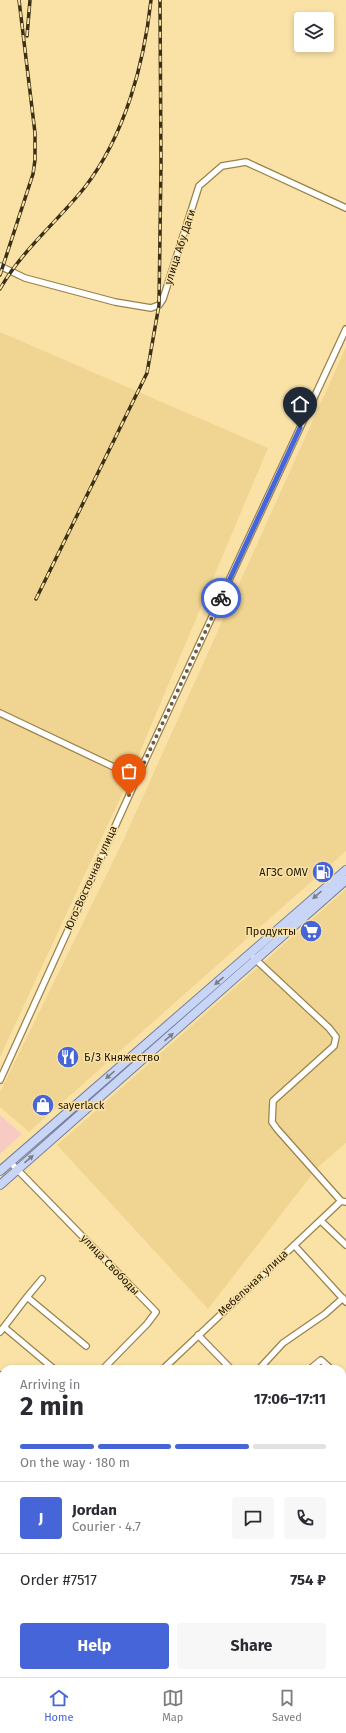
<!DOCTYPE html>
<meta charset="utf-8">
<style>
body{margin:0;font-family:"Fira Sans",sans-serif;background:#f7f7f7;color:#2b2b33;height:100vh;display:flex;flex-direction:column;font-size:15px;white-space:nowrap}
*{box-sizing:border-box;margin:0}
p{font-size:13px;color:#7c7c81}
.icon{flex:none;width:22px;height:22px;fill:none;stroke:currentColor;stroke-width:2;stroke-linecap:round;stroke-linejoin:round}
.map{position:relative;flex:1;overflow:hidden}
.details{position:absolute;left:0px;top:1365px;width:346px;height:312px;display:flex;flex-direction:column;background:#fff;border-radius:12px 12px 0 0;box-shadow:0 2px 6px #0003}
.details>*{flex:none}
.buttons{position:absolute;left:294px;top:12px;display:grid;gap:8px}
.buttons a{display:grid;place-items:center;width:40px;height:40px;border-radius:4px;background:#fff;box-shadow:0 2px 6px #0003;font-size:20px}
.pin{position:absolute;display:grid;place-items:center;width:34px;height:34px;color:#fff;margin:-41px -17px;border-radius:50% 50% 50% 0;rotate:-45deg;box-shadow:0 0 4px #0007}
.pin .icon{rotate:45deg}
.courier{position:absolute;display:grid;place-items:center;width:40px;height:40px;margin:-20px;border:3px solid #4565d8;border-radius:50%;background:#fff;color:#222;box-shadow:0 1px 5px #0007}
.head em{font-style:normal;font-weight:700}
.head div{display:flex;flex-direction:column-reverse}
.head{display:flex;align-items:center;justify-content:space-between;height:68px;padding:0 20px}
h1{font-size:26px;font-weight:700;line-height:30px}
.bar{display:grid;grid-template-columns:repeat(4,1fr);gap:6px 4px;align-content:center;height:48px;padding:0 20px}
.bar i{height:5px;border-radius:3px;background:#e1e1e2}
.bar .current{background:#4565d8}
.bar p{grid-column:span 4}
.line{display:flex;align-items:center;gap:10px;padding:0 20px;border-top:1px solid #e1e1e2}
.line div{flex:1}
.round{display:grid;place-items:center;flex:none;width:42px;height:42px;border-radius:4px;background:#f7f7f7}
.action{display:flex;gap:8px;margin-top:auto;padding:8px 20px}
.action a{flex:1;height:46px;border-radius:4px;background:#4565d8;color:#fff;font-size:16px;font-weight:700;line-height:46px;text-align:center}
.action a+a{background:#f7f7f7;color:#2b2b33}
.dock{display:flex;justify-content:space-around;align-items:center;height:56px;border-top:1px solid #e1e1e2;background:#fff;font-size:11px;color:#7c7c81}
.dock a{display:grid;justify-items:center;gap:2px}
.dock .current{color:#4565d8}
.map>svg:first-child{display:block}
</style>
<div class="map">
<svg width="346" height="1677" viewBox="0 0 346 1677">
<rect width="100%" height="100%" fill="#fae2a7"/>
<path fill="#f0d592" d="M 0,332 L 268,448 L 124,790 L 0,1057 Z
M 346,347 L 346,851 L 29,1132 L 0,1107 L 0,1092 L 122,843 Z
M 346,889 L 346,1143 L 317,1168 L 208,1309 L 57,1145 Z"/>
<path fill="#f7cbc4" d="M 0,1115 L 22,1134 L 0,1154 Z"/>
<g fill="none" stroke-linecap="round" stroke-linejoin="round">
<g stroke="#9a834b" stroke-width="8">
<path id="street" d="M 0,266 L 25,278 L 115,302 L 151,308 L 159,305 L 163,299 L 199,186 L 222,166 L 246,162 L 346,208
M 0,713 L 137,778
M 254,958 L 329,1028 L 336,1037 L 334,1046 L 273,1101 L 272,1122 L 277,1129 L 341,1201
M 0,1080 L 137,778 L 346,329
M 10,1162 L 156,1312 L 147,1324 L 103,1369
M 321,1221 L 346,1245
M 294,1245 L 346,1302
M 27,1297 L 42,1279
M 4,1327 L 27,1297 L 86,1346
M 0,1332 L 4,1327 L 54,1369
M 198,1335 L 231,1369
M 163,1369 L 341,1201 L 346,1202
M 259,1369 L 283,1343 L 325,1314 L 343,1298
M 310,1369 L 321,1360 L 331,1369
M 0,1375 L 4,1378
M 342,1383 L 342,1384
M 0,1423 L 2,1425
M 0,1513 L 4,1510
M 342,1568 L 346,1563
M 0,1582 L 4,1578
M 342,1591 L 346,1597
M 206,1673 L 213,1677
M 3,1677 L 6,1673"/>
</g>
<g stroke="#75809d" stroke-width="10">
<path id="primary" d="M 0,1171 L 346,870
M 0,1185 L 346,880"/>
</g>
<use href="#street" stroke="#fff" stroke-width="5.5"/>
<use href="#primary" stroke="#c8d5f7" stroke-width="8"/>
<g stroke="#3b3016" stroke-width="3.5">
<path id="rail" d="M 27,36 L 30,0
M 0,275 L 33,174 L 35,160 L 35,133 L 19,0
M 0,289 C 22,250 58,221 85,187 C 125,135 144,64 151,0
M 36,599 L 147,373 L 159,305 L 161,164 L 160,0"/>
</g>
<use href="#rail" stroke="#fae2a7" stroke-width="2" stroke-dasharray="6" stroke-linecap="butt"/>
</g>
<defs><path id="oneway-solid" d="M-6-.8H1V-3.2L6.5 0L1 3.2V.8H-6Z"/></defs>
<g fill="#7c7f88">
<use href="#oneway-solid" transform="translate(317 895) rotate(139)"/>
<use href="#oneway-solid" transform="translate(219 981) rotate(139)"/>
<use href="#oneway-solid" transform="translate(169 1037) rotate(-41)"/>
<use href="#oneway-solid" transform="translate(110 1075) rotate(139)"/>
<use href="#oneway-solid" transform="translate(29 1159) rotate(-41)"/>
</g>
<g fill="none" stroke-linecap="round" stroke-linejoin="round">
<path stroke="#6c5d3b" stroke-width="4" stroke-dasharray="0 7.2" d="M 129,795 L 221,598"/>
<path stroke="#4565d8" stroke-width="5" d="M 221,598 L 300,428"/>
</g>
<defs>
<g id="fuel-disc" transform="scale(1.15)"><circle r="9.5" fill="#4565d8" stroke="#fae2a7"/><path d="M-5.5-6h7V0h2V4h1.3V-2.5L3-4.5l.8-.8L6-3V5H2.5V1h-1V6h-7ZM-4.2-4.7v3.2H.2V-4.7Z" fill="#fff"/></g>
<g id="supermarket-disc" transform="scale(1.15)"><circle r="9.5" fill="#4565d8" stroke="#fae2a7"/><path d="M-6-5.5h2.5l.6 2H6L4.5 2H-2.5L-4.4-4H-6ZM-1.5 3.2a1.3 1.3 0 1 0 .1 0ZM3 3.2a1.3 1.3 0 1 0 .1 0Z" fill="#fff"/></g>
<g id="restaurant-disc" transform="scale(1.15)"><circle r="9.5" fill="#4565d8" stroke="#fae2a7"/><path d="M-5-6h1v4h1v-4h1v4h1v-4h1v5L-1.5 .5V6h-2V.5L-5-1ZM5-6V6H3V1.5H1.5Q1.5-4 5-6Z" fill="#fff"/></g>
<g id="shop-disc" transform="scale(1.15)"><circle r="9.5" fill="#4565d8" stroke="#fae2a7"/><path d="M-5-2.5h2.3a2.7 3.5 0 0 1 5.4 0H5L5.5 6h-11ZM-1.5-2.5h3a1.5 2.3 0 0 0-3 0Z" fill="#fff"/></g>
</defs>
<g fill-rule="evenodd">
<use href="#fuel-disc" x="323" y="872"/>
<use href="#supermarket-disc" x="311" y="931"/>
<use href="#restaurant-disc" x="68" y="1057"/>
<use href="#shop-disc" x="43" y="1105"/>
</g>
<g text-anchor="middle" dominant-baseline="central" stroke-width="3" stroke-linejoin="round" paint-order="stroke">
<g font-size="11" fill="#1f1601" stroke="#fae2a7">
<text transform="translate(180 247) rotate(-72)">улица Абу Даги</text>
<text transform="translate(91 878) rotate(-66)">Юго-Восточная улица</text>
<text transform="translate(110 1265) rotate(46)">улица Свободы</text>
<text transform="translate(253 1283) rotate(-43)">Мебельная улица</text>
</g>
<g font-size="11" fill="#1f1601" stroke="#fae2a7" text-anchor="end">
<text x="308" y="872">АГЗС OMV</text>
<text x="296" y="931">Продукты</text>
<text x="84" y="1057" text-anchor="start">Б/З Княжество</text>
<text x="58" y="1105" text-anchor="start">sayerlack</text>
</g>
</g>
</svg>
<div class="buttons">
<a><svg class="icon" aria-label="layers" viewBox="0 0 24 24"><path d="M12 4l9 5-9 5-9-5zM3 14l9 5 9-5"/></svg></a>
</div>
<div class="pin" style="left:129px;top:795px;background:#ea580c"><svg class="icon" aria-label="bag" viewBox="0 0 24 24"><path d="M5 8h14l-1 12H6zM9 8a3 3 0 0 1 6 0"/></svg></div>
<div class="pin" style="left:300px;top:428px;background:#1f2937"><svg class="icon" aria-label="home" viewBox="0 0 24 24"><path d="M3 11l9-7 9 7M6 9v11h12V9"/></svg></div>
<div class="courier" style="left:221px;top:598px"><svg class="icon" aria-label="bike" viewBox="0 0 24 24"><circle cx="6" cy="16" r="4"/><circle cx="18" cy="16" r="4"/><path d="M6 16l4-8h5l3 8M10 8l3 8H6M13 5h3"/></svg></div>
<section class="details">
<div class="head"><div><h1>2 min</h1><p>Arriving in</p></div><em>17:06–17:11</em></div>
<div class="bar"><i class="current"></i><i class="current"></i><i class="current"></i><i></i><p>On the way · 180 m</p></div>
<div class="line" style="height:72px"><b class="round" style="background:#4565d8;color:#fff">J</b><div><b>Jordan</b><p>Courier · 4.7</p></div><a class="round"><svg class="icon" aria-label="chat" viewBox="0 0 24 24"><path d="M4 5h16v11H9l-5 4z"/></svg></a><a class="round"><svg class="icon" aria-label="phone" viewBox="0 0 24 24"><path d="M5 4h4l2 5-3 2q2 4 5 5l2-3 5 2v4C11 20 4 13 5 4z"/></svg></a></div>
<div class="line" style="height:52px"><div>Order #7517</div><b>754 ₽</b></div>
<div class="action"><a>Help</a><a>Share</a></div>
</section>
</div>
<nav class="dock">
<a class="current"><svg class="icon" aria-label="home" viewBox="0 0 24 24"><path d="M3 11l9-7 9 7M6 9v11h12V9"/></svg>Home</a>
<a><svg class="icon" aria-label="map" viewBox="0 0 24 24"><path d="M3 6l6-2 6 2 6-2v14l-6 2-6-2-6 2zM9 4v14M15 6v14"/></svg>Map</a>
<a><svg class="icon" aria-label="saved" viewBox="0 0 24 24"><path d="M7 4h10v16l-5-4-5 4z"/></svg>Saved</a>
</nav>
